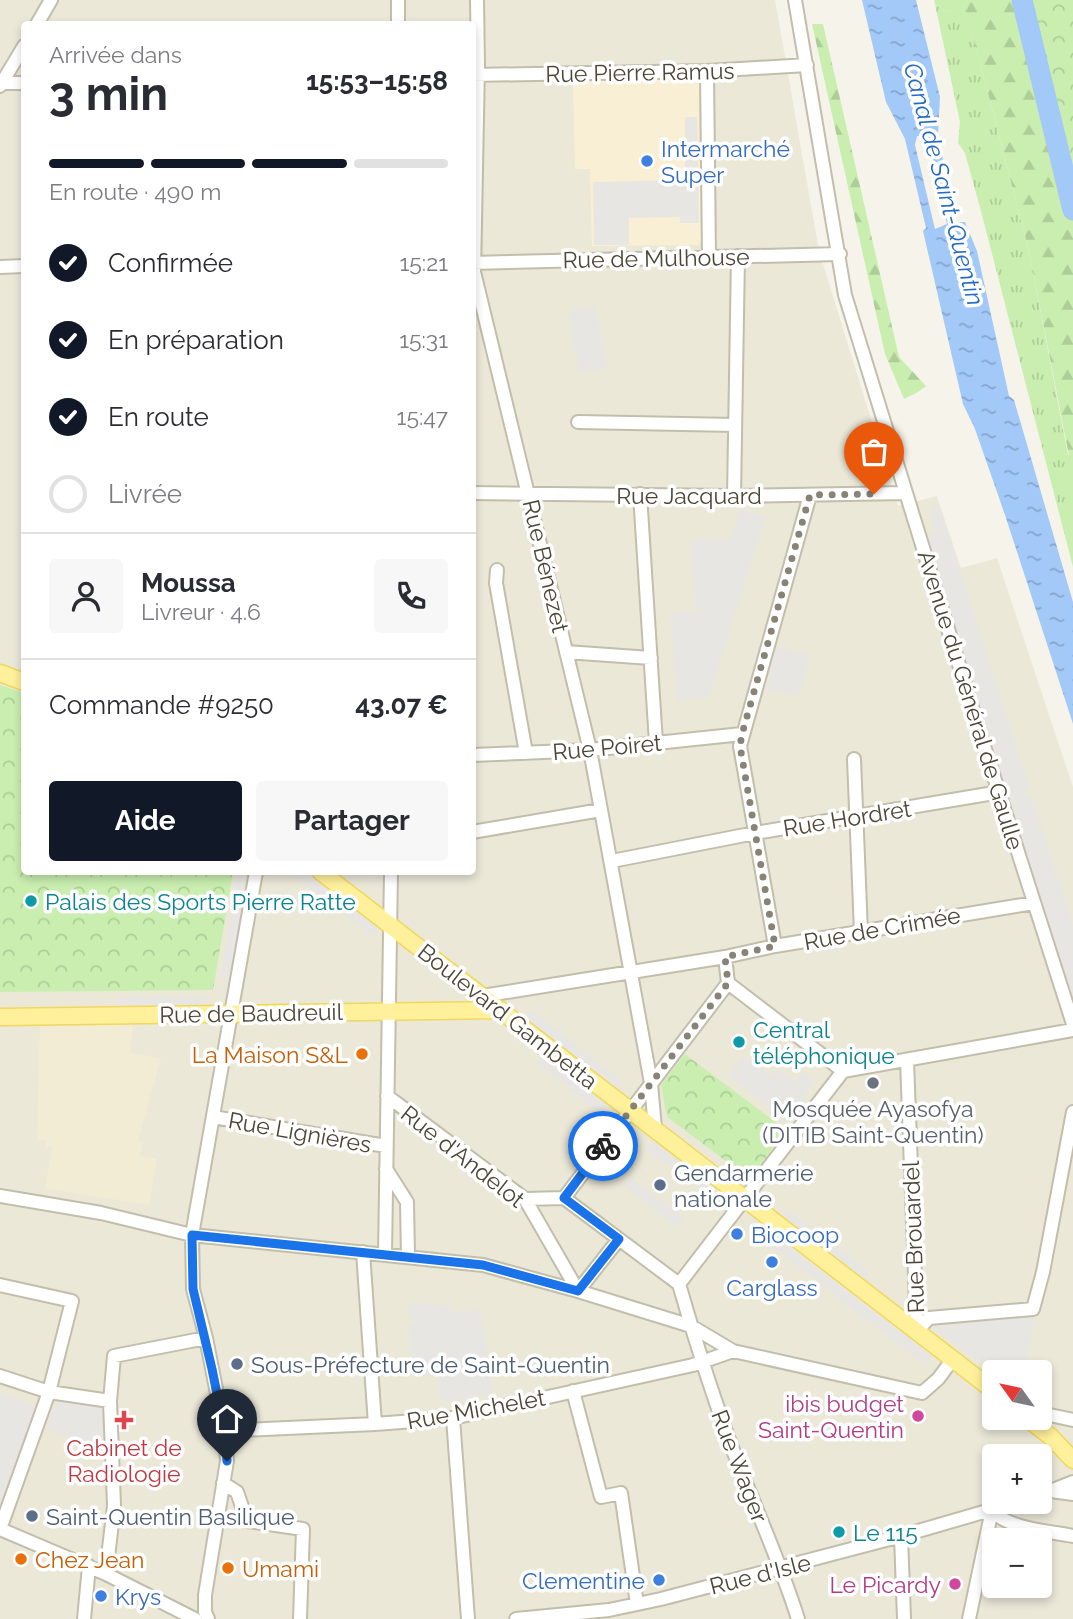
<!DOCTYPE html>
<html lang="fr">
<meta charset="utf-8">
<style>
body{margin:0;font-family:Raleway,sans-serif;background:#f7f7f7;color:#2b2b33;height:100vh;display:flex;flex-direction:column;font-size:26px;white-space:nowrap}
*{box-sizing:border-box;margin:0}
p{font-size:23px;color:#7c7c81}
.icon{flex:none;width:38px;height:38px;fill:none;stroke:currentColor;stroke-width:2;stroke-linecap:round;stroke-linejoin:round}
.map{position:relative;flex:1;overflow:hidden}
.sheet{position:absolute;left:21px;top:21px;width:455px;height:854px;display:flex;flex-direction:column;background:#fff;border-radius:7px;box-shadow:0 4px 10px #0003}
.sheet>*{flex:none}
.needle{width:46px;rotate:303deg}
.tools{position:absolute;left:982px;top:1360px;display:grid;gap:14px}
.tools a{display:grid;place-items:center;width:70px;height:70px;border-radius:7px;background:#fff;box-shadow:0 4px 10px #0003;font-size:35px}
.pin{position:absolute;display:grid;place-items:center;width:60px;height:60px;color:#fff;margin:-72px -30px;border-radius:50% 50% 50% 0;rotate:-45deg;box-shadow:0 0 7px #0007}
.pin .icon{rotate:45deg}
.courier{position:absolute;display:grid;place-items:center;width:70px;height:70px;margin:-35px;border:5px solid #1a73e8;border-radius:50%;background:#fff;color:#222;box-shadow:0 2px 9px #0007}
.head em{font-style:normal;font-weight:700}
.head div{display:flex;flex-direction:column-reverse}
.head{display:flex;align-items:center;justify-content:space-between;height:119px;padding:0 28px}
h1{font-size:46px;font-weight:700;line-height:52px}
.bar{display:grid;grid-template-columns:repeat(4,1fr);gap:10px 7px;align-content:center;height:84px;padding:0 28px}
.bar i{height:9px;border-radius:5px;background:#e1e1e2}
.bar .active{background:#111827}
.bar p{grid-column:span 4}
.line{display:flex;align-items:center;gap:18px;padding:0 28px;border-top:2px solid #e1e1e2}
.line div{flex:1}
.round{display:grid;place-items:center;flex:none;width:74px;height:74px;border-radius:7px;background:#f7f7f7}
ol{padding:0 28px;list-style:none}
li{display:flex;align-items:center;gap:21px;height:77px}
li p{margin-inline-start:auto}
li .icon{padding:7px;border-radius:50%;background:#111827;color:#fff;stroke-width:4}
li:last-child{color:#7c7c81}
li i{width:38px;height:38px;border:4px solid #e1e1e2;border-radius:50%}
.button{display:flex;gap:14px;margin-top:auto;padding:14px 28px}
.button a{flex:1;height:80px;border-radius:7px;background:#111827;color:#fff;font-size:28px;font-weight:700;line-height:80px;text-align:center}
.button a+a{background:#f7f7f7;color:#2b2b33}
.map>svg:first-child{display:block}
</style>
<div class="map">
<svg width="1073" height="1619" viewBox="0 0 1073 1619">
<defs>
<pattern id="grass-tufts" width="24" height="20" patternUnits="userSpaceOnUse" patternTransform="scale(1.75)"><rect width="24" height="20" fill="#c9eeb0"/><path d="M3 7l-1-3M5 7V3M7 7l1-3M15 17l-1-3M17 17v-4M19 17l1-3" fill="none" stroke="#aecd98"/></pattern>
<pattern id="forest-firs" width="22" height="20" patternUnits="userSpaceOnUse" patternTransform="scale(1.75)"><rect width="22" height="20" fill="#c9eeb0"/><path d="M5 1l3.5 6h-7zM16 11l3.5 6h-7z" fill="#aecd98"/></pattern>
<pattern id="park-crowns" width="20" height="18" patternUnits="userSpaceOnUse" patternTransform="scale(1.75)"><rect width="20" height="18" fill="#c9eeb0"/><path d="M2 6a3 3 0 1 1 6 0M12 15a3 3 0 1 1 6 0" fill="none" stroke="#aecd98"/></pattern>
<pattern id="water-ripples" width="26" height="14" patternUnits="userSpaceOnUse" patternTransform="scale(1.75)"><rect width="26" height="14" fill="#a2c9f8"/><path d="M2 4q2-2 4 0t4 0M15 11q2-2 4 0t4 0" fill="none" stroke="#86a5ca"/></pattern>
</defs>
<rect width="100%" height="100%" fill="#f6f4ea"/>
<path fill="#ebe8d8" fill-rule="evenodd" d="M 0,0 L 775,0 L 819,251 L 898,506 L 937,496 L 961,568 L 997,558 L 1073,787 L 1073,1619 L 0,1619 ZM 24,24 L 472,24 L 472,872 L 24,872 ZM 994,1372 L 1040,1372 L 1040,1418 L 994,1418 ZM 994,1456 L 1040,1456 L 1040,1502 L 994,1502 ZM 994,1540 L 1040,1540 L 1040,1586 L 994,1586 Z"/>
<path fill="#f9efd4" d="M 695,78 L 699,82 L 701,242 L 699,245 L 592,246 L 590,169 L 575,169 L 573,81 Z"/>
<path fill="#f1ecd3" d="M 133,1024 L 130,1053 L 161,1058 L 138,1141 L 143,1142 L 140,1156 L 157,1159 L 149,1205 L 45,1188 L 52,1147 L 46,1146 L 46,1141 L 37,1139 L 40,1026 Z"/>
<path fill="url(#grass-tufts)" d="M 935,4 L 947,12 L 963,4 L 980,62 L 1029,251 L 1068,455 L 1073,456 L 1073,567 L 982,215 L 965,153 L 958,143 L 960,122 Z"/>
<path fill="url(#forest-firs)" d="M 934,0 L 1073,0 L 1073,456 L 1069,456 L 1029,251 L 980,62 L 963,5 L 947,12 L 935,4 Z
M 812,24 L 823,24 L 899,357 L 926,386 L 918,392 L 904,399 L 885,354 Z"/>
<path fill="url(#park-crowns)" d="M 1028,0 L 1073,0 L 1073,179 Z
M 0,685 L 24,693 L 24,872 L 233,872 L 213,990 L 0,992 Z
M 685,1054 L 786,1130 L 750,1179 L 667,1117 L 661,1085 Z"/>
<path fill="#e8e6e2" d="M 685,117 L 697,117 L 699,223 L 680,223 L 680,217 L 629,218 L 629,245 L 594,245 L 593,182 L 685,180 Z
M 595,307 L 607,369 L 579,372 L 569,311 Z
M 938,502 L 1029,788 L 1023,791 L 1026,799 L 1031,795 L 1073,926 L 1073,1002 L 926,533 L 937,535 L 930,511 Z
M 740,509 L 765,517 L 709,696 L 677,702 L 670,614 L 696,611 L 690,541 L 732,538 Z
M 776,647 L 809,655 L 799,696 L 766,689 Z
M 238,872 L 248,872 L 230,981 L 220,979 Z
M 288,872 L 305,872 L 381,929 L 372,935 Z
M 208,997 L 204,1004 L 116,1005 L 121,998 Z
M 531,1010 L 620,1080 L 614,1088 L 525,1018 Z
M 543,1055 L 608,1106 L 602,1114 L 537,1063 Z
M 743,1056 L 770,1076 L 779,1069 L 795,1082 L 803,1072 L 814,1081 L 802,1097 L 804,1102 L 789,1123 L 729,1075 Z
M 653,1141 L 712,1185 L 706,1193 L 646,1149 Z
M 631,1178 L 684,1219 L 678,1227 L 625,1186 Z
M 787,1209 L 869,1272 L 863,1280 L 781,1216 Z
M 753,1219 L 931,1355 L 924,1364 L 747,1227 Z
M 408,1303 L 449,1306 L 451,1312 L 480,1310 L 493,1393 L 442,1402 L 437,1376 L 415,1375 L 409,1326 L 416,1324 L 415,1320 L 409,1317 Z
M 1035,1315 L 1023,1372 L 994,1373 L 935,1328 L 938,1324 Z
M 0,1394 L 39,1407 L 0,1508 Z
M 62,1401 L 98,1405 L 104,1410 L 106,1451 L 47,1429 L 56,1404 Z"/>
<path fill="url(#water-ripples)" fill-rule="evenodd" d="M 862,0 L 916,0 L 940,97 L 938,134 L 955,222 L 965,222 L 977,251 L 1009,396 L 1014,400 L 1073,602 L 1073,724 L 1005,515 L 975,429 L 963,404 L 923,231 L 926,228 L 905,139 L 886,102 ZM 927,135 L 947,224 L 935,229 L 915,145 L 917,136 Z"/>
<g fill="none" stroke-linecap="round" stroke-linejoin="round">
<path stroke="#a2c9f8" stroke-width="21" d="M 1022,0 L 1073,210"/>
<g stroke="#c3beab" stroke-width="16">
<path id="minor" d="M 477,0 L 478,66 L 474,272 L 590,750 L 651,1083 L 655,1129
M 795,0 L 845,295 L 985,749 L 1073,1024
M 37,24 L 51,0
M 398,24 L 398,0
M 707,71 L 709,257
M 472,75 L 707,71 L 807,65
M 0,83 L 24,83
M 0,86 L 24,46
M 472,263 L 840,254
M 0,267 L 24,266
M 578,422 L 735,425
M 472,493 L 734,496 L 905,493
M 640,494 L 656,743
M 734,496 L 738,256
M 497,570 L 496,583 L 526,753
M 566,652 L 651,658
M 472,755 L 590,750 L 742,734
M 854,759 L 861,932
M 472,832 L 601,810
M 612,861 L 755,833 L 1000,792
M 775,946 L 740,746 L 810,495
M 728,983 L 843,1071
M 482,996 L 725,957 L 775,946 L 1034,903
M 907,1060 L 917,1331
M 843,1071 L 1073,1030
M 387,1096 L 525,1199 L 578,1291 L 619,1239
M 213,1117 L 386,1146
M 386,1169 L 407,1202 L 408,1257
M 0,1196 L 101,1213 L 192,1235 L 483,1265 L 578,1291 L 691,1326 L 733,1351
M 564,1198 L 679,1284
M 525,1199 L 564,1198 L 728,983 L 725,957
M 363,1252 L 375,1424
M 385,1254 L 391,872
M 0,1285 L 72,1301 L 49,1392 L 0,1529
M 917,1331 L 929,1318 L 1033,1309 L 1043,1272 L 1073,1112
M 0,1376 L 49,1392 L 110,1401
M 573,1391 L 601,1497 L 621,1493 L 637,1604
M 1040,1413 L 1073,1420
M 453,1418 L 468,1619
M 225,1434 L 241,1430 L 375,1424 L 453,1418 L 693,1365 L 733,1351 L 922,1393 L 938,1379 L 953,1359
M 223,1483 L 237,1492 L 247,1521 L 303,1529 L 300,1619
M 1051,1491 L 1073,1494
M 1040,1495 L 1073,1482
M 992,1510 C 1007,1529 1049,1531 1073,1536
M 0,1529 L 106,1574 L 195,1619
M 901,1536 L 904,1619
M 106,1574 L 114,1506 L 110,1401 L 114,1356 L 206,1338
M 84,1619 L 89,1566
M 208,1619 L 205,1612 L 205,1595 L 227,1461 L 225,1434 L 206,1338 L 193,1289 L 192,1235 L 256,872
M 516,1619 L 609,1610 L 661,1599 L 901,1536 L 1018,1502
M 798,1619 C 781,1564 757,1512 736,1458 C 714,1401 696,1343 679,1284 L 843,1071
M 969,1619 L 992,1510"/>
</g>
<g stroke="#f0d85f" stroke-width="19">
<path id="major" d="M 0,673 L 24,682
M 321,872 L 994,1391
M 0,1017 L 501,1010
M 1027,1418 L 1051,1437 L 1073,1460"/>
</g>
<use href="#minor" stroke="#fff" stroke-width="12"/>
<use href="#major" stroke="#fff09b" stroke-width="16"/>
</g>
<g fill="none" stroke-linecap="round" stroke-linejoin="round">
<path stroke="#888376" stroke-width="7" stroke-dasharray="0 12.6" d="M 603,1146 L 728,983 L 725,957 L 775,946 L 740,746 L 742,734 L 810,495 L 874,494"/>
<path stroke="#1a73e8" stroke-width="9" d="M 227,1461 L 225,1434 L 212,1369 L 193,1289 L 192,1235 L 483,1265 L 578,1291 L 619,1239 L 564,1198 L 603,1146"/>
</g>
<g fill="#3f7fe0" stroke="#fff" stroke-width="2.5">
<circle cx="647" cy="161" r="7"/>
<circle cx="737" cy="1234" r="7"/>
<circle cx="772" cy="1262" r="7"/>
<circle cx="659" cy="1580" r="7"/>
<circle cx="101" cy="1596" r="7"/>
</g>
<g fill="#0f9aa8" stroke="#fff" stroke-width="2.5">
<circle cx="31" cy="901" r="7"/>
<circle cx="739" cy="1042" r="7"/>
<circle cx="839" cy="1532" r="7"/>
</g>
<g fill="#e8710a" stroke="#fff" stroke-width="2.5">
<circle cx="362" cy="1054" r="7"/>
<circle cx="21" cy="1559" r="7"/>
<circle cx="228" cy="1568" r="7"/>
</g>
<circle fill="#6b7280" stroke="#fff" stroke-width="2.5" cx="873" cy="1083" r="7"/>
<g fill="#5c6f8a" stroke="#fff" stroke-width="2.5">
<circle cx="660" cy="1185" r="7"/>
<circle cx="237" cy="1364" r="7"/>
<circle cx="32" cy="1516" r="7"/>
</g>
<g fill="#d1479c" stroke="#fff" stroke-width="2.5">
<circle cx="918" cy="1416" r="7"/>
<circle cx="955" cy="1584" r="7"/>
</g>
<path fill="#e0444e" stroke="#fff" stroke-width="2.5" d="M120.5 1409.5h7v7h7v7h-7v7h-7v-7h-7v-7h7z"/>
<g text-anchor="middle" dominant-baseline="central" stroke-width="7" stroke-linejoin="round" paint-order="stroke">
<g font-size="23" fill="#4c4637" stroke="#fff">
<text transform="translate(640 72) rotate(-1)">Rue Pierre Ramus</text>
<text transform="translate(656 258) rotate(-1)">Rue de Mulhouse</text>
<text x="689" y="495">Rue Jacquard</text>
<text transform="translate(546 566) rotate(77)">Rue Bénezet</text>
<text transform="translate(971 700) rotate(73)">Avenue du Général de Gaulle</text>
<text transform="translate(607 747) rotate(-5)">Rue Poiret</text>
<text transform="translate(847 818) rotate(-9)">Rue Hordret</text>
<text transform="translate(882 928) rotate(-10)">Rue de Crimée</text>
<text transform="translate(251 1013) rotate(-1)">Rue de Baudreuil</text>
<text transform="translate(508 1016) rotate(38)">Boulevard Gambetta</text>
<text transform="translate(300 1132) rotate(10)">Rue Lignières</text>
<text transform="translate(463 1156) rotate(38)">Rue d'Andelot</text>
<text transform="translate(913 1237) rotate(-92)">Rue Brouardel</text>
<text transform="translate(476 1409) rotate(-10)">Rue Michelet</text>
<text transform="translate(740 1466) rotate(69)">Rue Wager</text>
<text transform="translate(760 1574) rotate(-14)">Rue d'Isle</text>
</g>
<g font-size="23" fill="#366cbe" stroke="#fff" text-anchor="start">
<text x="661" y="148">Intermarché<tspan x="661" dy="26">Super</tspan></text>
<text x="751" y="1234">Biocoop</text>
<text x="772" y="1287" text-anchor="middle">Carglass</text>
<text x="645" y="1580" text-anchor="end">Clementine</text>
<text x="115" y="1596">Krys</text>
</g>
<g font-size="23" fill="#0d838f" stroke="#fff" text-anchor="start">
<text x="45" y="901">Palais des Sports Pierre Ratte</text>
<text x="753" y="1029">Central<tspan x="753" dy="26">téléphonique</tspan></text>
<text x="853" y="1532">Le 115</text>
</g>
<g font-size="23" fill="#c56008" stroke="#fff" text-anchor="start">
<text x="348" y="1054" text-anchor="end">La Maison S&amp;L</text>
<text x="35" y="1559">Chez Jean</text>
<text x="242" y="1568">Umami</text>
</g>
<g font-size="23" fill="#5b616d" stroke="#fff">
<text x="873" y="1108">Mosquée Ayasofya<tspan x="873" dy="26">(DITIB Saint-Quentin)</tspan></text>
</g>
<g font-size="23" fill="#4e5e75" stroke="#fff" text-anchor="start">
<text x="674" y="1172">Gendarmerie<tspan x="674" dy="26">nationale</tspan></text>
<text x="251" y="1364">Sous-Préfecture de Saint-Quentin</text>
<text x="46" y="1516">Saint-Quentin Basilique</text>
</g>
<g font-size="23" fill="#b23c85" stroke="#fff" text-anchor="end">
<text x="904" y="1403">ibis budget<tspan x="904" dy="26">Saint-Quentin</tspan></text>
<text x="941" y="1584">Le Picardy</text>
</g>
<g font-size="23" fill="#be3a42" stroke="#fff">
<text x="124" y="1447">Cabinet de<tspan x="124" dy="26">Radiologie</tspan></text>
</g>
<g font-size="24" font-style="italic" fill="#246ac4" stroke="#fff">
<text transform="translate(944 184) rotate(75)">Canal de Saint-Quentin</text>
</g>
</g>
</svg>
<div class="tools">
<a><svg class="needle" viewBox="-14 -14 28 28"><path d="M0-13l5 13h-10z" fill="#e53935"/><path d="M0 13l5-13h-10z" fill="#7c7c81"/></svg></a>
<a>+</a>
<a>−</a>
</div>
<div class="pin" style="left:874px;top:494px;background:#ea580c"><svg class="icon" aria-label="bag" viewBox="0 0 24 24"><path d="M5 8h14l-1 12H6zM9 8a3 3 0 0 1 6 0"/></svg></div>
<div class="pin" style="left:227px;top:1461px;background:#1f2937"><svg class="icon" aria-label="home" viewBox="0 0 24 24"><path d="M3 11l9-7 9 7M6 9v11h12V9"/></svg></div>
<div class="courier" style="left:603px;top:1146px"><svg class="icon" aria-label="bike" viewBox="0 0 24 24"><circle cx="6" cy="16" r="4"/><circle cx="18" cy="16" r="4"/><path d="M6 16l4-8h5l3 8M10 8l3 8H6M13 5h3"/></svg></div>
<section class="sheet">
<div class="head"><div><h1>3 min</h1><p>Arrivée dans</p></div><em>15:53–15:58</em></div>
<div class="bar"><i class="active"></i><i class="active"></i><i class="active"></i><i></i><p>En route · 490 m</p></div>
<ol>
<li><svg class="icon" aria-label="check" viewBox="0 0 24 24"><path d="M5 12l5 5 9-10"/></svg>Confirmée<p>15:21</p></li>
<li><svg class="icon" aria-label="check" viewBox="0 0 24 24"><path d="M5 12l5 5 9-10"/></svg>En préparation<p>15:31</p></li>
<li><svg class="icon" aria-label="check" viewBox="0 0 24 24"><path d="M5 12l5 5 9-10"/></svg>En route<p>15:47</p></li>
<li><i></i>Livrée</li>
</ol>
<div class="line" style="height:126px"><a class="round"><svg class="icon" aria-label="person" viewBox="0 0 24 24"><circle cx="12" cy="8" r="4"/><path d="M4 21q1-7 8-7t8 7"/></svg></a><div><b>Moussa</b><p>Livreur · 4.6</p></div><a class="round"><svg class="icon" aria-label="phone" viewBox="0 0 24 24"><path d="M5 4h4l2 5-3 2q2 4 5 5l2-3 5 2v4C11 20 4 13 5 4z"/></svg></a></div>
<div class="line" style="height:91px"><div>Commande #9250</div><b>43.07 €</b></div>
<div class="button"><a>Aide</a><a>Partager</a></div>
</section>
</div>
